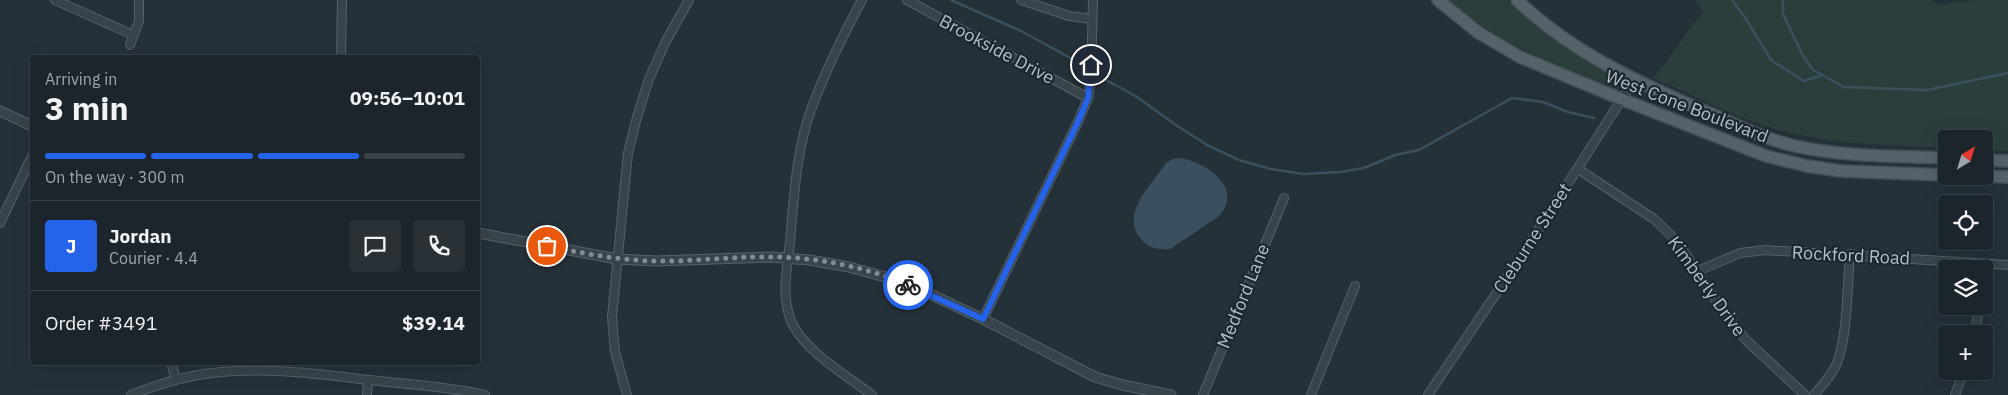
<!DOCTYPE html>
<meta charset="utf-8">
<style>
body{margin:0;font-family:"IBM Plex Sans",sans-serif;background:#293137;color:#f1f3f6;height:100vh;display:flex;flex-direction:column;font-size:19px;white-space:nowrap}
*{box-sizing:border-box;margin:0}
p{font-size:16px;color:#a0a5a9}
.icon{flex:none;width:28px;height:28px;fill:none;stroke:currentColor;stroke-width:2;stroke-linecap:round;stroke-linejoin:round}
.map{position:relative;flex:1;overflow:hidden}
.panel{position:absolute;left:30px;top:55px;width:450px;height:310px;display:flex;flex-direction:column;background:#1c252b;border-radius:5px;box-shadow:0 5px 20px #0002,0 0 0 1px #3a4247}
.panel>*{flex:none}
.needle{width:32px;rotate:38deg}
.buttons{position:absolute;left:1938px;top:130px;display:grid;gap:10px}
.buttons a{display:grid;place-items:center;width:55px;height:55px;border-radius:5px;background:#1c252b;box-shadow:0 5px 20px #0002,0 0 0 1px #3a4247;font-size:25px}
.pin{position:absolute;display:grid;place-items:center;width:42px;height:42px;color:#fff;margin:-21px;border:2px solid #fff;border-radius:50%;box-shadow:0 1px 5px #0007}
.courier{position:absolute;display:grid;place-items:center;width:50px;height:50px;margin:-25px;border:4px solid #2563eb;border-radius:50%;background:#fff;color:#222;box-shadow:0 1px 6px #0007}
.head em{font-style:normal;font-weight:700}
.head div{display:flex;flex-direction:column-reverse}
.head{display:flex;align-items:center;justify-content:space-between;height:85px;padding:0 15px}
h1{font-size:32px;font-weight:700;line-height:38px}
.bar{display:grid;grid-template-columns:repeat(4,1fr);gap:8px 5px;align-content:center;height:60px;padding:0 15px}
.bar i{height:6px;border-radius:4px;background:#3a4247}
.bar .on{background:#2563eb}
.bar p{grid-column:span 4}
.line{display:flex;align-items:center;gap:12px;padding:0 15px;border-top:1px solid #3a4247}
.line div{flex:1}
.round{display:grid;place-items:center;flex:none;width:52px;height:52px;border-radius:5px;background:#293137}
.map>svg:first-child{display:block}
</style>
<div class="map">
<svg width="2008" height="395" viewBox="0 0 2008 395">
<rect width="100%" height="100%" fill="#253139"/>
<path fill="#2a3f3c" d="M 1449,0 L 1507,0 L 1554,40 L 1620,80 L 1621,86 L 1618,90 C 1561,66 1495,43 1449,0 Z
M 1695,0 L 1931,0 L 1937,5 L 1977,0 L 2008,0 L 2008,151 L 1984,150 L 1984,139 L 1946,139 L 1946,148 C 1894,145 1842,145 1791,133 C 1743,122 1699,98 1654,78 L 1703,11 Z"/>
<path fill="#3a505f" d="M 1180,158 C 1206,162 1246,189 1218,217 L 1170,249 C 1159,250 1148,248 1141,239 C 1119,213 1153,184 1166,163 L 1173,159 Z"/>
<g fill="none" stroke-linecap="round" stroke-linejoin="round">
<path stroke="#3a505f" stroke-width="2.5" d="M 951,0 L 1021,31 L 1085,66
M 1732,0 L 1746,19 L 1771,60 L 1804,81 L 1823,75
M 1783,0 L 1783,14 L 1802,54 L 1813,70 L 1844,87 L 1927,90 L 2008,73
M 1097,75 L 1137,97 L 1176,125 L 1207,145 L 1239,160 L 1271,169 L 1303,174 L 1340,172 L 1364,168 L 1395,155 L 1419,150 L 1512,98 L 1543,102 L 1568,112 L 1594,118"/>
<g stroke="#566068" stroke-width="10">
<path id="minor" d="M 55,0 L 133,35
M 862,0 C 843,35 826,70 812,107 C 796,149 794,197 790,242 C 787,267 781,296 791,321 C 804,351 846,375 872,395
M 907,0 L 1088,98
M 1021,0 L 1069,16 L 1092,19
M 130,45 L 139,21 L 139,0
M 341,58 L 342,0
M 1578,169 L 1654,219 L 1677,241 L 1719,305 L 1746,340 L 1805,395
M 0,223 L 32,156
M 1698,271 L 1740,253 L 1765,250 L 2008,265
M 983,319 L 1077,124 L 1088,98 L 1091,78 L 1093,0
M 1975,334 L 1979,306
M 171,362 L 176,380
M 131,395 C 156,385 184,376 212,373 C 267,366 324,375 379,381 C 414,385 450,387 485,395
M 367,395 L 368,380
M 627,395 L 615,352 L 612,317 L 628,153 L 637,117 L 649,79 L 666,41 L 689,0
M 1203,395 L 1284,198
M 1311,395 L 1355,286
M 1428,395 L 1524,252 L 1634,80
M 1814,395 C 1822,386 1832,375 1837,363 C 1848,334 1847,286 1850,254
M 1955,395 L 1964,371"/>
</g>
<g stroke="#566068" stroke-width="11">
<path id="tertiary" d="M 0,111 L 32,126
M 478,233 L 617,259 L 656,261 L 771,257 L 809,260 L 849,267 L 896,280 L 917,288 L 983,319 L 1095,377 L 1122,385 L 1171,395"/>
</g>
<g stroke="#444e56" stroke-width="14">
<path id="primary" d="M 1438,0 L 1479,33 L 1520,57 L 1621,99 L 1766,156 L 1807,166 L 1841,171 L 1946,175
M 1517,0 C 1573,54 1645,86 1716,116 C 1741,127 1768,140 1795,146 C 1844,157 1896,156 1946,158
M 1984,160 L 2008,161
M 1984,176 L 2008,177"/>
</g>
<use href="#minor" stroke="#38434a" stroke-width="8"/>
<use href="#tertiary" stroke="#38434a" stroke-width="9"/>
<use href="#primary" stroke="#56626a" stroke-width="11"/>
</g>
<g fill="none" stroke-linecap="round" stroke-linejoin="round">
<path stroke="#818d94" stroke-width="5" stroke-dasharray="0 9" d="M 547,246 C 582,253 617,260 653,261 C 692,262 731,256 771,257 C 817,257 866,267 908,285"/>
<path stroke="#2563eb" stroke-width="6" d="M 908,285 L 983,319 L 1077,124 L 1088,98 L 1091,65"/>
</g>
<g text-anchor="middle" dominant-baseline="central" stroke-width="4.5" stroke-linejoin="round" paint-order="stroke">
<g font-size="18" fill="#b3bec5" stroke="#1d272f">
<text transform="translate(997 49) rotate(28)">Brookside Drive</text>
<text transform="translate(1687 106) rotate(21)">West Cone Boulevard</text>
<text transform="translate(1532 238) rotate(-57)">Cleburne Street</text>
<text transform="translate(1851 255) rotate(3)">Rockford Road</text>
<text transform="translate(1707 286) rotate(54)">Kimberly Drive</text>
<text transform="translate(1243 296) rotate(-68)">Medford Lane</text>
</g>
</g>
</svg>
<div class="buttons">
<a><svg class="needle" viewBox="-14 -14 28 28"><path d="M0-13l5 13h-10z" fill="#e53935"/><path d="M0 13l5-13h-10z" fill="#a0a5a9"/></svg></a>
<a><svg class="icon" aria-label="locate" viewBox="0 0 24 24"><circle cx="12" cy="12" r="6"/><path d="M12 2v4M12 18v4M2 12h4M18 12h4"/></svg></a>
<a><svg class="icon" aria-label="layers" viewBox="0 0 24 24"><path d="M12 4l9 5-9 5-9-5zM3 14l9 5 9-5"/></svg></a>
<a>+</a>
</div>
<div class="pin" style="left:547px;top:246px;background:#ea580c"><svg class="icon" aria-label="bag" viewBox="0 0 24 24"><path d="M5 8h14l-1 12H6zM9 8a3 3 0 0 1 6 0"/></svg></div>
<div class="pin" style="left:1091px;top:65px;background:#1f2937"><svg class="icon" aria-label="home" viewBox="0 0 24 24"><path d="M3 11l9-7 9 7M6 9v11h12V9"/></svg></div>
<div class="courier" style="left:908px;top:285px"><svg class="icon" aria-label="bike" viewBox="0 0 24 24"><circle cx="6" cy="16" r="4"/><circle cx="18" cy="16" r="4"/><path d="M6 16l4-8h5l3 8M10 8l3 8H6M13 5h3"/></svg></div>
<section class="panel">
<div class="head"><div><h1>3 min</h1><p>Arriving in</p></div><em>09:56–10:01</em></div>
<div class="bar"><i class="on"></i><i class="on"></i><i class="on"></i><i></i><p>On the way · 300 m</p></div>
<div class="line" style="height:90px"><b class="round" style="background:#2563eb;color:#fff">J</b><div><b>Jordan</b><p>Courier · 4.4</p></div><a class="round"><svg class="icon" aria-label="chat" viewBox="0 0 24 24"><path d="M4 5h16v11H9l-5 4z"/></svg></a><a class="round"><svg class="icon" aria-label="phone" viewBox="0 0 24 24"><path d="M5 4h4l2 5-3 2q2 4 5 5l2-3 5 2v4C11 20 4 13 5 4z"/></svg></a></div>
<div class="line" style="height:65px"><div>Order #3491</div><b>$39.14</b></div>
</section>
</div>
